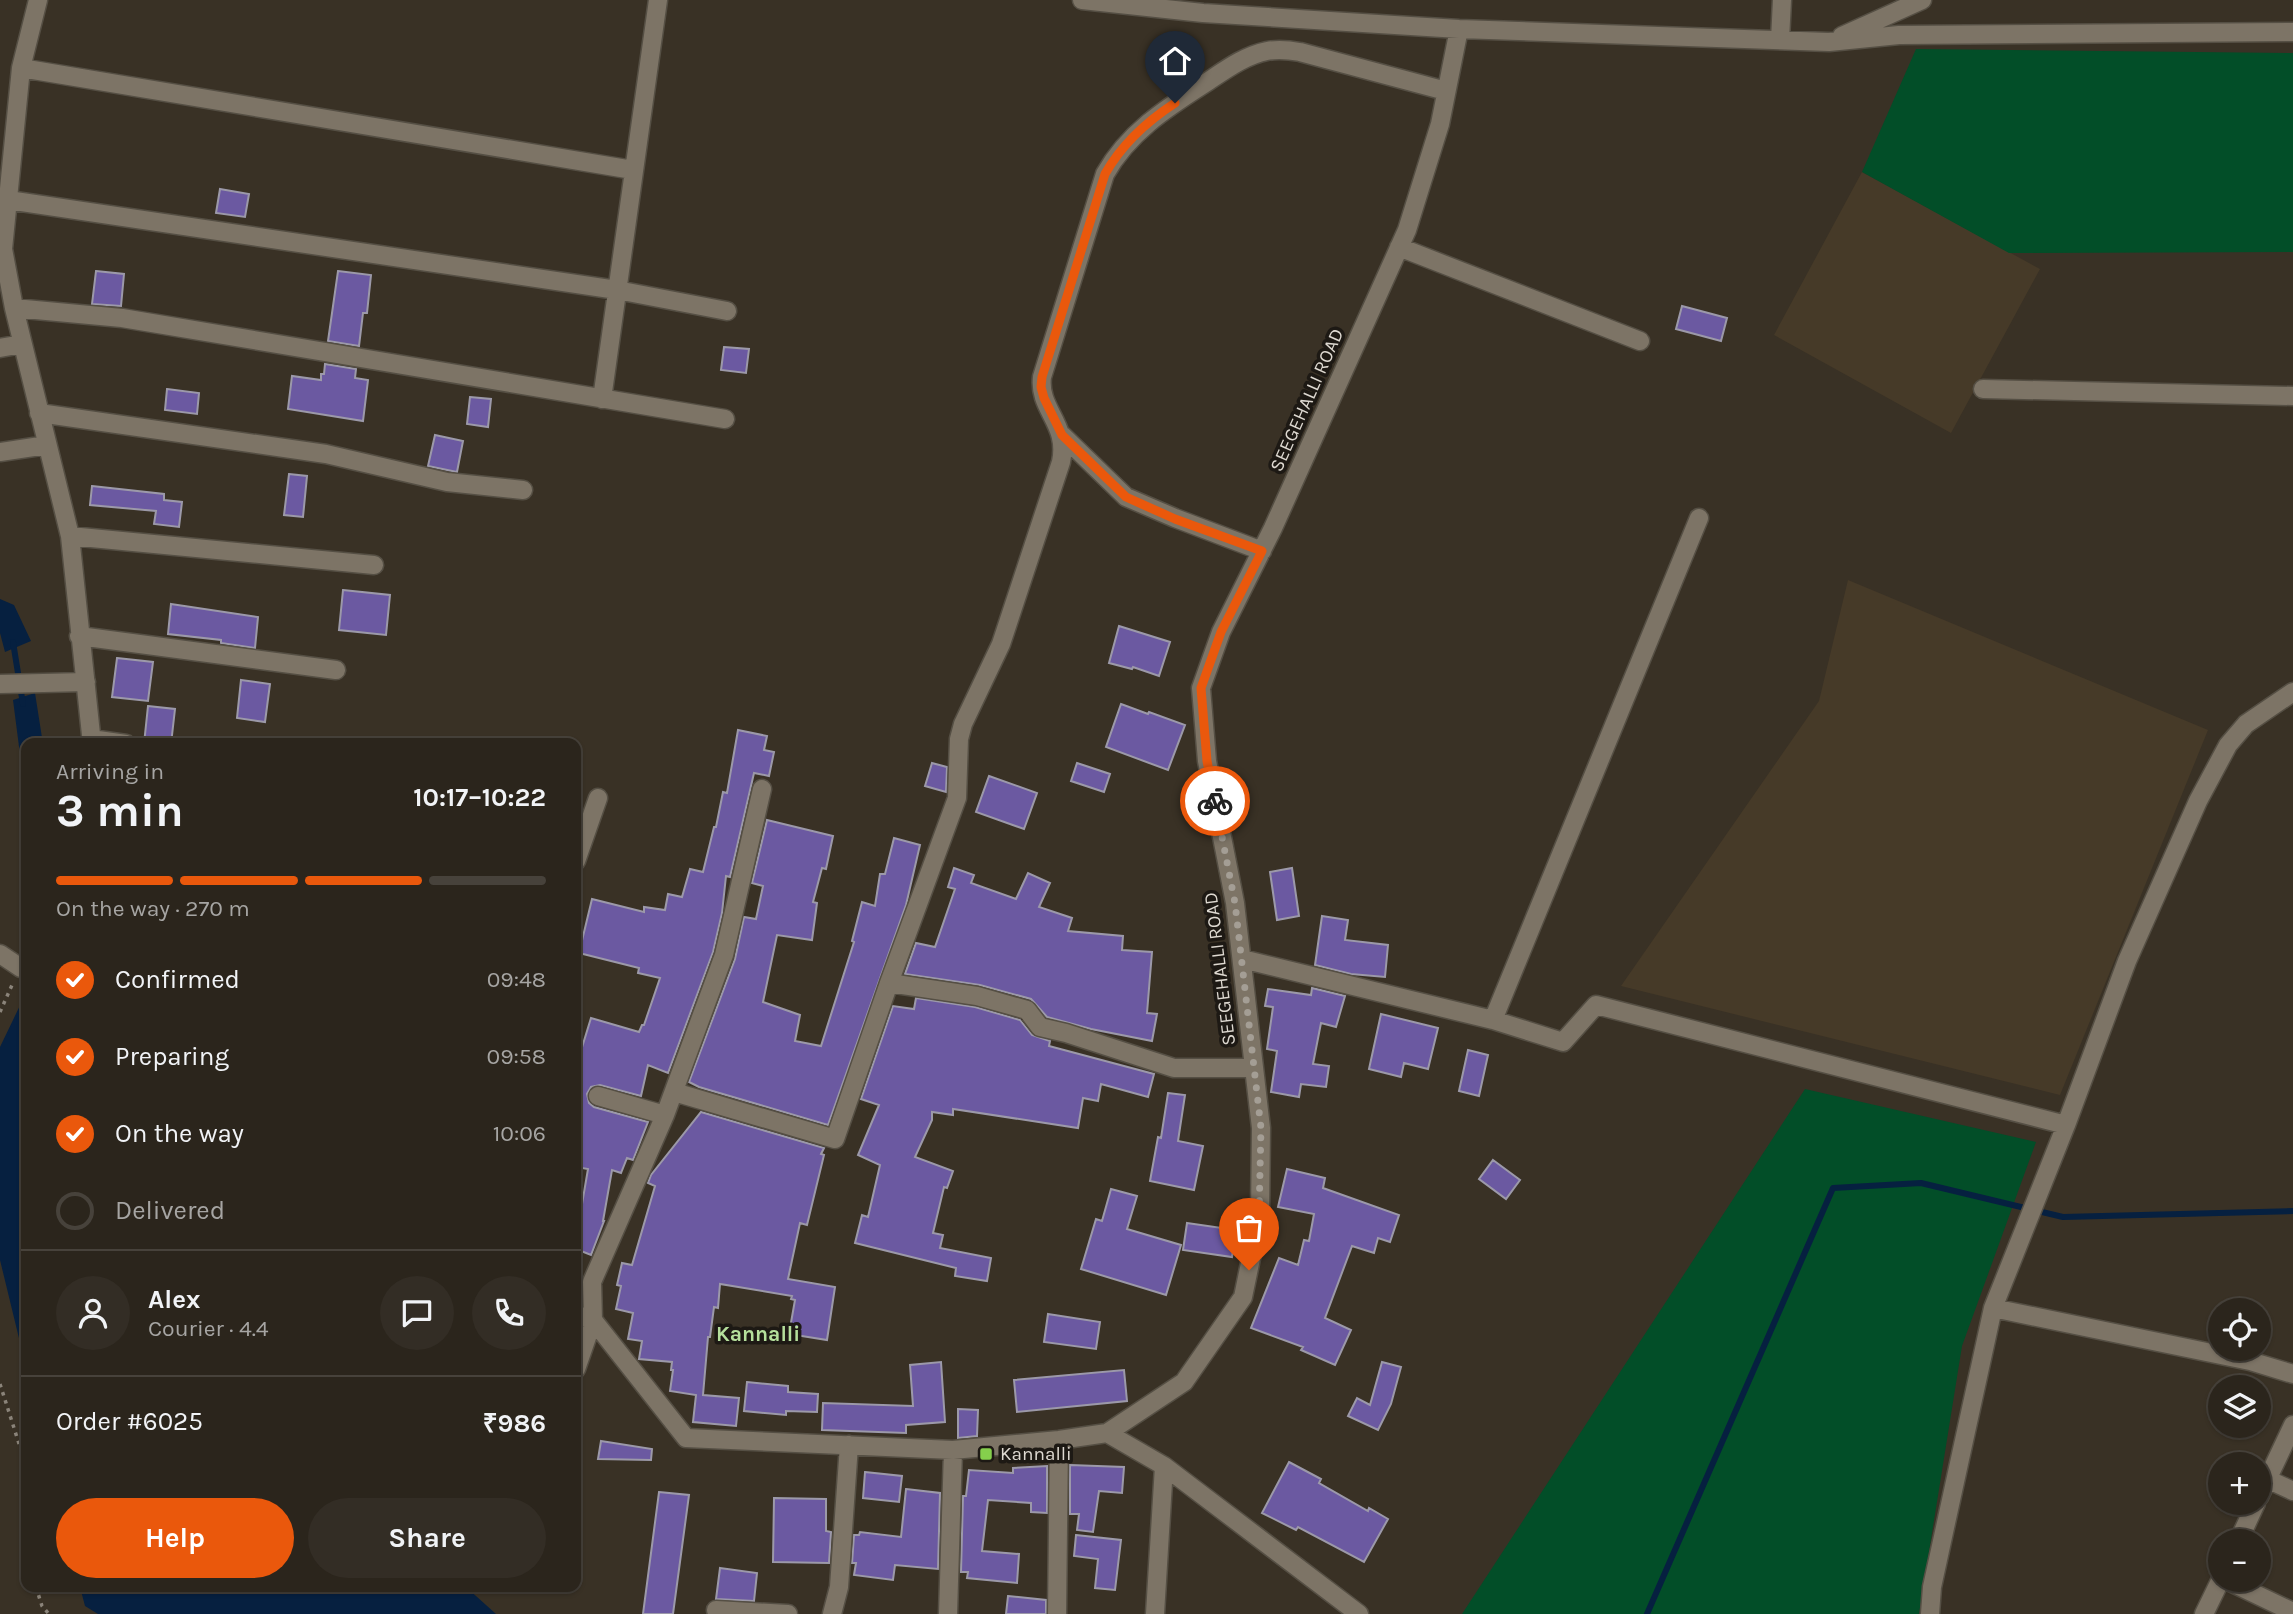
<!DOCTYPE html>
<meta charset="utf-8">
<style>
body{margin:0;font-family:Karla,sans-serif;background:#332d25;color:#f1f3f6;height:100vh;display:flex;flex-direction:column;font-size:26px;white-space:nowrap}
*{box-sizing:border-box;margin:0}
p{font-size:23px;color:#a6a5a3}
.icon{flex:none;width:38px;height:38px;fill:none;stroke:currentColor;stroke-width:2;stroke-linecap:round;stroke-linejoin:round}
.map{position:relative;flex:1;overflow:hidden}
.drawer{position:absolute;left:21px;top:738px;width:560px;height:854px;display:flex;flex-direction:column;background:#2b251c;border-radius:14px;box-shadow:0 2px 5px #0004,0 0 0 2px #47423b}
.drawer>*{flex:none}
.buttons{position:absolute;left:2208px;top:1298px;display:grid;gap:14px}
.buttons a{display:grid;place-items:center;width:63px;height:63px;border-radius:50%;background:#2b251c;box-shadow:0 2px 5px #0004,0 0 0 2px #47423b;font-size:35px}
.pin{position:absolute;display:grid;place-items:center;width:60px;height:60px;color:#fff;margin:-72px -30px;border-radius:50% 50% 50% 0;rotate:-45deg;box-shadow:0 0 7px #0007}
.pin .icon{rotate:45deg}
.courier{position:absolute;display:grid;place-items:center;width:70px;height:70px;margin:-35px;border:5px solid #ea580c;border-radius:50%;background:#fff;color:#222;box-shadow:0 2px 9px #0007}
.headline em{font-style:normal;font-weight:700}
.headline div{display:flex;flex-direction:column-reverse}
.headline{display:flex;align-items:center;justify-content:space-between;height:119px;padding:0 35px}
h1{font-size:46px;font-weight:700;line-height:52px}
.bar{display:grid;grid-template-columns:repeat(4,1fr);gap:10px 7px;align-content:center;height:84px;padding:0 35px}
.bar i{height:9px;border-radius:5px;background:#47423b}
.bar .current{background:#ea580c}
.bar p{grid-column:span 4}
.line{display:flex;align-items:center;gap:18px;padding:0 35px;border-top:2px solid #47423b}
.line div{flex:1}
.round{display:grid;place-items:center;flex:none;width:74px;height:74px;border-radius:37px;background:#332d25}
ol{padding:0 35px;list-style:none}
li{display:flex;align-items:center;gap:21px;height:77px}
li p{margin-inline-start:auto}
li .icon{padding:7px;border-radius:50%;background:#ea580c;color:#fff;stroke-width:4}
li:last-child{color:#a6a5a3}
li i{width:38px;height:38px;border:4px solid #47423b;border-radius:50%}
.button{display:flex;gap:14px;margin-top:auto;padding:14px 35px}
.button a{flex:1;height:80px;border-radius:42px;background:#ea580c;color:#fff;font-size:28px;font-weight:700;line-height:80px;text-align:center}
.button a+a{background:#332d25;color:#f1f3f6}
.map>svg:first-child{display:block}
</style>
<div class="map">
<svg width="2293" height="1614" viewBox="0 0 2293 1614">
<rect width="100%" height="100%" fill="#393125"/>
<path fill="#463a28" d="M 1862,172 L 2040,269 L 1951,433 L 1774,335 Z
M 1848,580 L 2208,730 L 2060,1095 L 1621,986 L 1819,701 Z"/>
<path fill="#024e28" d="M 1916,49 L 2293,53 L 2293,252 L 2009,253 L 1862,172 Z
M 1805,1089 L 2036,1142 L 1962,1346 L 1919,1614 L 1462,1614 Z"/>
<path fill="#062040" d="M 0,599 L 14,605 L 31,641 L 5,652 L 0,633 Z
M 35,693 L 43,744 L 26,744 L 26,801 L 13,700 Z
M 26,993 L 26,1367 L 0,1260 L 0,1047 Z
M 80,1587 L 466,1587 L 496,1614 L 98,1614 L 85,1606 Z"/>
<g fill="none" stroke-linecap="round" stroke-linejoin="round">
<path stroke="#062040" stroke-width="6" d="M 13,642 L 23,704
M 1647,1614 L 1833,1188 L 1921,1183 L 2063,1217 L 2293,1211"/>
</g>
<path fill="#6b59a1" stroke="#9c99a9" stroke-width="2" d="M 220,189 L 249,194 L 245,217 L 216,213 Z
M 96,271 L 124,274 L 121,306 L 92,304 Z
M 338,271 L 371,275 L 367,313 L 363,313 L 359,346 L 328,341 Z
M 1682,306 L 1727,318 L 1721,341 L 1676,329 Z
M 724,347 L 749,349 L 746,373 L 721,370 Z
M 325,364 L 356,369 L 355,378 L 368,380 L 363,421 L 288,409 L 292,376 L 321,380 L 321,374 L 324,374 Z
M 167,389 L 199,393 L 197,414 L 165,410 Z
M 470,397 L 491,399 L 488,427 L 467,424 Z
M 435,435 L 463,441 L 457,472 L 428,466 Z
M 289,474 L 307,476 L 303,517 L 284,515 Z
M 92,486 L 164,494 L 164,500 L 182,502 L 179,527 L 154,524 L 156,511 L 90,505 Z
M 343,590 L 390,595 L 386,635 L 339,630 Z
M 171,604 L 258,617 L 255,648 L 221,643 L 221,640 L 168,634 Z
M 1119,626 L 1170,642 L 1159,676 L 1133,667 L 1132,669 L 1109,663 Z
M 117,658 L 153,662 L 148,701 L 112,697 Z
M 241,680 L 270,684 L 265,722 L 237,718 Z
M 1121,704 L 1148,714 L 1149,712 L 1185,725 L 1168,770 L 1106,747 Z
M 148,706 L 175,709 L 171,744 L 144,744 Z
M 738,730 L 767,736 L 764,750 L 774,752 L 769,776 L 754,773 L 730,877 L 726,876 L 722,913 L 713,952 L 668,1073 L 648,1065 L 641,1096 L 600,1085 L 591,1087 L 587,1094 L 589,1103 L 594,1107 L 648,1122 L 633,1160 L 627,1158 L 621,1173 L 612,1170 L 603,1221 L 604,1221 L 591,1255 L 576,1249 L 576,1225 L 581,1210 L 588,1169 L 576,1167 L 576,1144 L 580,1122 L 576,1121 L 576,1067 L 591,1018 L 639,1032 L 642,1025 L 644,1025 L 660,978 L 638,973 L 639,968 L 579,953 L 592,899 L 644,912 L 644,907 L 665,910 L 668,894 L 682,897 L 690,869 L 703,872 L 714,827 L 716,827 L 723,792 L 727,793 Z
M 932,763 L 947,767 L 946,792 L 925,786 Z
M 1077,763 L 1110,774 L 1104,792 L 1071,781 Z
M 989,776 L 1037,793 L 1024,829 L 976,812 Z
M 767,820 L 833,836 L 826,869 L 822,868 L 813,902 L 817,903 L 812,940 L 777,935 L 763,1002 L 800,1015 L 795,1041 L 821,1046 L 854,942 L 852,941 L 862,902 L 875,906 L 880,874 L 885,874 L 894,838 L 920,845 L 906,905 L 828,1125 L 699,1087 L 689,1082 L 735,959 L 744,917 L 756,919 L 763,886 L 752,883 Z
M 954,868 L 974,875 L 971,883 L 1016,899 L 1028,873 L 1050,883 L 1039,907 L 1072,918 L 1068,931 L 1123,936 L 1122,950 L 1152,952 L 1147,1013 L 1157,1014 L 1152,1041 L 1091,1029 L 1047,1017 L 1031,999 L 980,985 L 905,974 L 916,943 L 935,947 L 955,889 L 948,887 Z
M 1292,868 L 1299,916 L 1277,920 L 1270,872 Z
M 1322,916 L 1348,920 L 1345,940 L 1388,945 L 1385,977 L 1351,974 L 1315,965 Z
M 1312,988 L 1345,996 L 1336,1027 L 1321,1023 L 1313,1064 L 1329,1066 L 1326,1087 L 1301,1084 L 1299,1097 L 1271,1092 L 1277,1051 L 1267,1049 L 1273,1007 L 1265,1006 L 1268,989 L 1311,995 Z
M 916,998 L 975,1007 L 1020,1020 L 1032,1035 L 1050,1041 L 1049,1046 L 1154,1074 L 1148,1097 L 1101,1084 L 1098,1101 L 1083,1098 L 1078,1128 L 953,1109 L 953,1115 L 932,1112 L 932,1120 L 915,1157 L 953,1171 L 947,1188 L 944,1187 L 933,1233 L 943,1235 L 940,1248 L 991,1258 L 987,1281 L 955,1276 L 956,1268 L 855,1243 L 862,1215 L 868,1217 L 880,1165 L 858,1155 L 879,1105 L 861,1099 L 893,1006 L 914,1009 Z
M 1381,1014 L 1438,1028 L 1428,1069 L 1404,1063 L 1401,1077 L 1369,1069 Z
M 1468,1050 L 1488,1055 L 1479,1096 L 1459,1091 Z
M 1168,1093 L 1185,1095 L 1178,1141 L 1203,1146 L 1194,1190 L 1150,1181 L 1158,1137 L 1161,1138 Z
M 701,1112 L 824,1148 L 821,1154 L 824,1155 L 807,1225 L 800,1223 L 788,1279 L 835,1287 L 827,1340 L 789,1334 L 795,1300 L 791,1299 L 792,1296 L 720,1284 L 718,1308 L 714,1307 L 710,1337 L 708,1337 L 703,1395 L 739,1398 L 736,1426 L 693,1422 L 696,1395 L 670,1391 L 673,1370 L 671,1370 L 672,1362 L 639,1359 L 642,1341 L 628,1339 L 633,1313 L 616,1309 L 621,1286 L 617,1285 L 622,1263 L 632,1265 L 655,1186 L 648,1183 L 651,1175 Z
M 1493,1160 L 1520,1180 L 1506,1199 L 1479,1179 Z
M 1287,1169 L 1325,1178 L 1323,1188 L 1399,1215 L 1390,1242 L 1378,1238 L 1374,1253 L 1352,1246 L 1325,1318 L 1351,1330 L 1335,1365 L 1301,1350 L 1303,1347 L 1251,1328 L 1279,1258 L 1298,1265 L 1304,1240 L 1309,1241 L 1314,1214 L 1278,1207 Z
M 1111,1189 L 1137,1196 L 1127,1229 L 1181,1245 L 1166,1295 L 1081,1269 L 1096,1219 L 1102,1221 Z
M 1187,1223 L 1236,1230 L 1232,1257 L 1183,1250 Z
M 1048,1314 L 1100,1322 L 1096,1349 L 1044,1342 Z
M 941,1362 L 945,1422 L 906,1425 L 906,1433 L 822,1430 L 823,1403 L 913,1406 L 910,1365 Z
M 1382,1362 L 1401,1367 L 1391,1404 L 1378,1430 L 1348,1416 L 1357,1398 L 1370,1405 Z
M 1124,1370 L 1127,1401 L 1017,1412 L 1014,1380 Z
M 747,1382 L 788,1386 L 788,1392 L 818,1394 L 817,1412 L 786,1411 L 786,1415 L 744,1411 Z
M 958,1409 L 978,1410 L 977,1436 L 958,1438 Z
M 601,1441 L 652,1449 L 651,1460 L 598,1459 Z
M 1289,1462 L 1321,1479 L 1319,1483 L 1368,1511 L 1369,1508 L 1388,1519 L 1364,1562 L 1298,1527 L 1296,1530 L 1262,1513 Z
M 1070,1465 L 1124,1467 L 1122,1493 L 1099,1491 L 1093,1532 L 1077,1530 L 1079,1514 L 1070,1514 Z
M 1047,1466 L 1047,1513 L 1031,1512 L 1031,1503 L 988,1500 L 982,1551 L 1019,1554 L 1017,1583 L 967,1578 L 968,1572 L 961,1572 L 963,1496 L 966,1496 L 969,1470 L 1013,1473 L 1013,1468 Z
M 865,1472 L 902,1476 L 899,1502 L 863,1498 Z
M 906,1489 L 940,1493 L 938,1569 L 895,1565 L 893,1580 L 854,1575 L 856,1563 L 852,1563 L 854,1535 L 859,1535 L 860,1532 L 901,1537 Z
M 659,1492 L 689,1495 L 673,1614 L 643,1614 Z
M 774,1498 L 826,1499 L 826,1531 L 831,1532 L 829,1563 L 773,1562 Z
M 1076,1535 L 1121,1540 L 1115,1590 L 1095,1588 L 1098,1559 L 1074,1556 Z
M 720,1568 L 757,1573 L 754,1601 L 716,1599 Z
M 1008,1596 L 1046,1600 L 1046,1614 L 1006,1614 Z"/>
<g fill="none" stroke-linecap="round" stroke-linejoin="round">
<g stroke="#554f44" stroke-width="21">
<path id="minor" d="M 38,0 L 21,68 L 3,249 L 14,308 L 70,536 L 92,744
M 1082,0 L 1203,13 L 1459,29 L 1829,42 L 1899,35 L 2293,32
M 1842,36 L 1922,0
M 1780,40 L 1782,0
M 21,68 L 633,170
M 8,200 L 617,290 L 727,311
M 1399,247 L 1640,341
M 14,308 L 122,318 L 725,419
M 0,348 L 22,344
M 1983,389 L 2293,396
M 602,399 L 658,0
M 39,413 L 326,454 L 447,482 L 523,490
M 1062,435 L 1126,497 L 1175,518 L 1262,551
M 0,452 L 47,445
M 70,536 L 374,565
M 79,636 L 336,670
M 0,684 L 86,682
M 91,739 L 126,744
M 576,861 L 598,798
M 0,954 L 21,968 L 26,969
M 1242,959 L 1493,1020 L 1563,1042 L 1596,1005 L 2066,1125
M 889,983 L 977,996 L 1027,1010 L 1040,1027 L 1066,1033 L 1174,1068 L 1253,1068
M 1493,1020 L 1699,518
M 674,1092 L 835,1139 L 889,983 L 957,798 L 959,739 L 963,724 L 1001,644 L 1061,462 C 1069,423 1038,410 1042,377 L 1105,174 C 1128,133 1165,109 1204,84 C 1224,71 1243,56 1267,51 C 1278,49 1289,50 1300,52 L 1446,91
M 598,1096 L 665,1115
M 1993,1308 L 2250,1361 L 2293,1374
M 576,1315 L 593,1320 L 686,1438 L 953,1450 L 1059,1440 L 1107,1433 L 1164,1466 L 1359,1614
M 576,1369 L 593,1320 L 592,1282 L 665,1115 L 724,955 L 762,789
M 1107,1433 L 1184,1382 L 1243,1297 L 1260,1215 L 1261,1128 L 1235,903 L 1207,761 L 1201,688 L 1221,632 L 1273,528 L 1407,230 L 1440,124 L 1459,29
M 2267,1479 L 2293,1491
M 2259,1497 L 2293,1425
M 2238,1542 L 2256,1503
M 2226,1580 L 2293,1612
M 716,1610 L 788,1614
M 832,1614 L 839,1587 L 849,1445
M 948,1614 L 953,1450
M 1057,1614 L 1059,1440
M 1155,1614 L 1164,1466
M 1930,1614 L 1932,1587 L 1993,1308 L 2066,1125 L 2127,961 L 2198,801 L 2228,745 L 2246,724 L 2293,692
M 2204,1614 L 2221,1579"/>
</g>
<path stroke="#8b847a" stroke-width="3.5" stroke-dasharray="3.5 5" stroke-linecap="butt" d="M 0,1012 L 12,985
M 0,1384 L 21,1450 L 26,1479
M 36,1587 L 42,1606 L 49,1614"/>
<use href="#minor" stroke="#7d7466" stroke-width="18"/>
</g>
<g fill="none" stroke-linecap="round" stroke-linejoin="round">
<path stroke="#a49e95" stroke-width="7" stroke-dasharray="0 12.6" d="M 1215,801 L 1235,903 L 1261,1128 L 1259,1215 L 1249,1270"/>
<path stroke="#ea580c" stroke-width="9" d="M 1175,103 C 1146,122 1122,144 1105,174 L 1042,377 L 1041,387 L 1044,398 L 1062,435 L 1126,497 L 1175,519 L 1262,551 L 1221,632 L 1201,688 L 1207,761 L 1215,801"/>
</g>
<rect fill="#85cf4c" stroke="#1d1914" stroke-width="2.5" x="979" y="1447" width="14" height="14" rx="3.5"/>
<g text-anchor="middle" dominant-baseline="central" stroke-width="7" stroke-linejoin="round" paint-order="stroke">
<g font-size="19" fill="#ded9d1" stroke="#1d1914">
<text transform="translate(1307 400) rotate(-66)">SEEGEHALLI ROAD</text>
<text transform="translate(1220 969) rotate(-97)">SEEGEHALLI ROAD</text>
</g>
<g font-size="19" fill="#ded9d1" stroke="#1d1914" text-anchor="start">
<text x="1000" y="1454">Kannalli</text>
</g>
<g font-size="21" font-weight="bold" fill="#b5df9c" stroke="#1d1914">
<text x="758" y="1334">Kannalli</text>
</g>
</g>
</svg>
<div class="buttons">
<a><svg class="icon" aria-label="locate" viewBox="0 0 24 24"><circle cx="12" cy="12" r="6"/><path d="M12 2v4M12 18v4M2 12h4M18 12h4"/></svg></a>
<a><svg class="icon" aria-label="layers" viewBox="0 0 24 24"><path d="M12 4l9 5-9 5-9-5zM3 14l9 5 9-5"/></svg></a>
<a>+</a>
<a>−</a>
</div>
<div class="pin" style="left:1249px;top:1270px;background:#ea580c"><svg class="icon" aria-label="bag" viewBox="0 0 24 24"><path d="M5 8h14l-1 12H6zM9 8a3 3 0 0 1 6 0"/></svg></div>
<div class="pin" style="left:1175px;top:103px;background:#1f2937"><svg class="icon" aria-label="home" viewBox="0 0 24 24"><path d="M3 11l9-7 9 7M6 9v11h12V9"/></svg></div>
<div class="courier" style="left:1215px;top:801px"><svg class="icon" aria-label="bike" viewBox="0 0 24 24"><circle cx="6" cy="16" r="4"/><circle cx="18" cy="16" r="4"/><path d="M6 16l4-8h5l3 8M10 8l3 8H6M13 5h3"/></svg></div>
<section class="drawer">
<div class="headline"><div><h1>3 min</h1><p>Arriving in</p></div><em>10:17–10:22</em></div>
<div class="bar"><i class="current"></i><i class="current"></i><i class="current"></i><i></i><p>On the way · 270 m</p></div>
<ol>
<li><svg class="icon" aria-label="check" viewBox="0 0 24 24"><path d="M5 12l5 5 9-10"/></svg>Confirmed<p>09:48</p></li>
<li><svg class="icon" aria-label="check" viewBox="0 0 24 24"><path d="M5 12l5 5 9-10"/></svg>Preparing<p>09:58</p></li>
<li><svg class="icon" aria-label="check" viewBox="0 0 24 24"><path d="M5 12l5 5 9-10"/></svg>On the way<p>10:06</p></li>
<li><i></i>Delivered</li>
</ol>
<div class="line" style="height:126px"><a class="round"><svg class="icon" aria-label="person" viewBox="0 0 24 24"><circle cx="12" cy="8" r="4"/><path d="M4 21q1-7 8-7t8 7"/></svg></a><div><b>Alex</b><p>Courier · 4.4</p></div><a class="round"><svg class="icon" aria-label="chat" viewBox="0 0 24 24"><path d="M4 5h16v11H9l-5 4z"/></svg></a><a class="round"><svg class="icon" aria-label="phone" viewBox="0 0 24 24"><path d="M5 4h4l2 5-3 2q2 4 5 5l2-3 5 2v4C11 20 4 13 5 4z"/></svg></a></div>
<div class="line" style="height:91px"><div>Order #6025</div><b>₹986</b></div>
<div class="button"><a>Help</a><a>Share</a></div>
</section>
</div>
